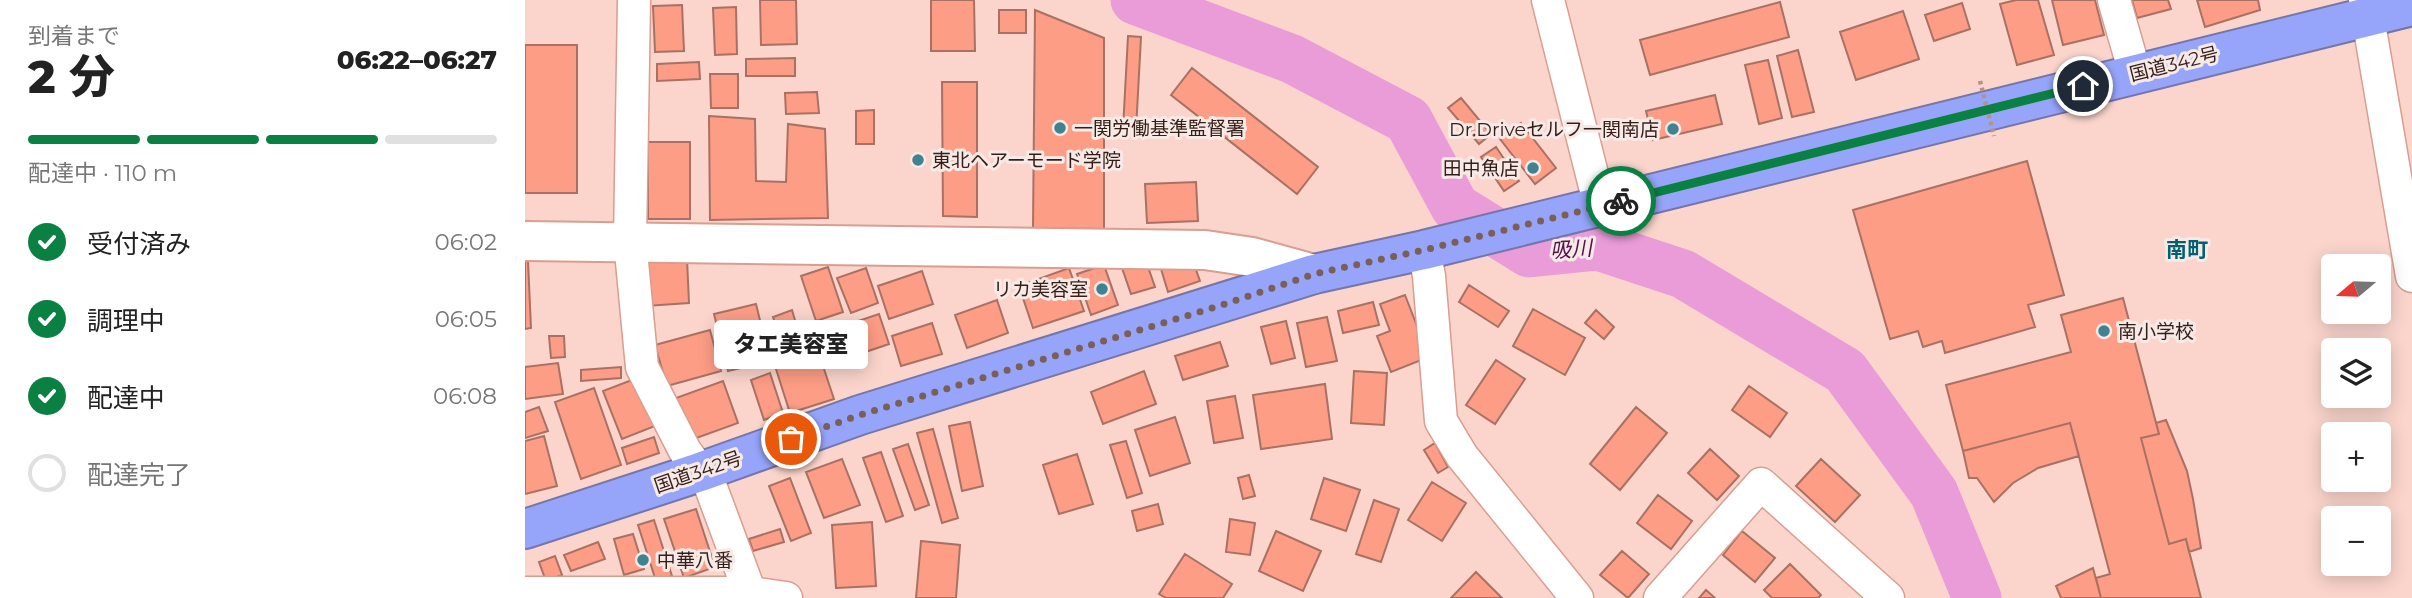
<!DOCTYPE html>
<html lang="ja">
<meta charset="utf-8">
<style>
body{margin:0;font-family:Montserrat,"Noto Sans JP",sans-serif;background:#f6f6f6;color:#222;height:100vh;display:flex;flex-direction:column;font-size:26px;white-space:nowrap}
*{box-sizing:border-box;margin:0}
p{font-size:23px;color:#767676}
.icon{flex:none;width:38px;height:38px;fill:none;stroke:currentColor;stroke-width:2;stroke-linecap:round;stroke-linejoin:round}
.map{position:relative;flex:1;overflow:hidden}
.sheet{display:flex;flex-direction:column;background:#fff;width:525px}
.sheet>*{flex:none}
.needle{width:46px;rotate:251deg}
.fabs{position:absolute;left:1796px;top:254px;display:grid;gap:14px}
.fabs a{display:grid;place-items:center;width:70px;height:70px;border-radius:7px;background:#fff;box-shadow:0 4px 18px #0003;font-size:35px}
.pin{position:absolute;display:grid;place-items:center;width:60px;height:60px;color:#fff;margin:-30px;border:4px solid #fff;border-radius:50%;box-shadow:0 2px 7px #0007}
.courier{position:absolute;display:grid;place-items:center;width:70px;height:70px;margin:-35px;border:5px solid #0b8043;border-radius:50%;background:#fff;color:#222;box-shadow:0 2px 9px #0007}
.bubble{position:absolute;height:49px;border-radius:7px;background:#fff;box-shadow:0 4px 18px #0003;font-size:23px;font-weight:800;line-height:49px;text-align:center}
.overview em{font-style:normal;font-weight:800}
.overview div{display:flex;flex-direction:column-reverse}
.overview{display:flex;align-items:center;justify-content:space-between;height:119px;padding:0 28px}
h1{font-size:46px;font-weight:800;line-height:52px}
.bar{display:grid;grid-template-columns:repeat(4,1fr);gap:10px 7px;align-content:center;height:84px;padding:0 28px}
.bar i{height:9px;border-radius:5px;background:#e0e0e0}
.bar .selected{background:#0b8043}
.bar p{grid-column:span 4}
ol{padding:0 28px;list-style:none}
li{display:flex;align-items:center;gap:21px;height:77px}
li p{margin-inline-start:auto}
li .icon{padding:7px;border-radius:50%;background:#0b8043;color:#fff;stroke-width:4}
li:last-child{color:#767676}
li i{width:38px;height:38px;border:4px solid #e0e0e0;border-radius:50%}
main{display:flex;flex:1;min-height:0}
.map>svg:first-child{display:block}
</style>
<main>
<section class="sheet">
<div class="overview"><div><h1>2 分</h1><p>到着まで</p></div><em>06:22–06:27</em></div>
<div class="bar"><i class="selected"></i><i class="selected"></i><i class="selected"></i><i></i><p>配達中 · 110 m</p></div>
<ol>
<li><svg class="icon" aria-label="check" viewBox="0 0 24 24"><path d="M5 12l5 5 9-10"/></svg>受付済み<p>06:02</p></li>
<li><svg class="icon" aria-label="check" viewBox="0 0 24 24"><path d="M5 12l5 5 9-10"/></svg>調理中<p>06:05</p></li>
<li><svg class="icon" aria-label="check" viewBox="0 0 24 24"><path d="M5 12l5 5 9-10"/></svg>配達中<p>06:08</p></li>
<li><i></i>配達完了</li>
</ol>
</section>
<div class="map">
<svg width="1887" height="598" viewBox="0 0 1887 598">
<rect width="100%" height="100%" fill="#fbd5cb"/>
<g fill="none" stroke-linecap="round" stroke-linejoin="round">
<path stroke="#ea9cd9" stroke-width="49" d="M 610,0 L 767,59 L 883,120 L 930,207 L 1004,253 L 1073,246 L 1158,274 L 1320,371 L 1409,493 L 1452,598"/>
</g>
<path fill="#fd9d85" stroke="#a97163" stroke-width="2" d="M 235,0 L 271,0 L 272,44 L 236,45 Z
M 406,0 L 449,0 L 450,51 L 406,51 Z
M 1491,0 L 1513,0 L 1529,55 L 1492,65 L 1475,4 Z
M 1527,0 L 1570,0 L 1579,35 L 1538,45 Z
M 1607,0 L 1643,0 L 1646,9 L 1612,18 Z
M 1672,0 L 1733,0 L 1735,10 L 1680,27 Z
M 1255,2 L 1264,37 L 1125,75 L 1115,40 Z
M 1437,3 L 1445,29 L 1409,41 L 1400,15 Z
M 157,5 L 159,51 L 130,52 L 128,6 Z
M 211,7 L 212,54 L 190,55 L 188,8 Z
M 474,10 L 501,10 L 501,33 L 474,33 Z
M 510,10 L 579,38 L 579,229 L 508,228 Z
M 1378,11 L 1394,59 L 1331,80 L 1315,32 Z
M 603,36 L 616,37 L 611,130 L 598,129 Z
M 0,45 L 52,45 L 52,193 L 0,193 Z
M 1273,50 L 1289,112 L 1267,117 L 1252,56 Z
M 270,58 L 270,76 L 221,76 L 221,59 Z
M 1243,60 L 1257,118 L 1234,124 L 1220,65 Z
M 174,62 L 175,79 L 132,81 L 132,64 Z
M 667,68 L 793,167 L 772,194 L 646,95 Z
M 185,74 L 213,74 L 213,108 L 186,108 Z
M 417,82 L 452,82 L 452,217 L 418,216 Z
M 292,92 L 294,113 L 261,114 L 260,93 Z
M 1190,95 L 1197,124 L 1128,140 L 1121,111 Z
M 936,98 L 966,134 L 954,144 L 923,108 Z
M 349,110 L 349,144 L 331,144 L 331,111 Z
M 184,116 L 230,119 L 231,181 L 261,182 L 263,124 L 300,129 L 303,218 L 185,220 Z
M 996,123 L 1031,168 L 1010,184 L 975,139 Z
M 123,142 L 165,142 L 165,219 L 123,219 Z
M 971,147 L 994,181 L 979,191 L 956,157 Z
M 1502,161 L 1539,295 L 1503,305 L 1510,327 L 1420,353 L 1417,341 L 1398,347 L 1393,331 L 1365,339 L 1328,210 Z
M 671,182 L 673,221 L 622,223 L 620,184 Z
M 162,259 L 164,303 L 121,306 L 119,262 Z
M 667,259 L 675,281 L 643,292 L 636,269 Z
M 0,261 L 3,261 L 6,328 L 0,329 Z
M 621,261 L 630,287 L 606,294 L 597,268 Z
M 579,265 L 593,305 L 566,315 L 552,274 Z
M 303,267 L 318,312 L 291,321 L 276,276 Z
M 341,268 L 353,303 L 326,313 L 312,278 Z
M 544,268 L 559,311 L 508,328 L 494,286 Z
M 397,271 L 408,304 L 364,319 L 353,286 Z
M 944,285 L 984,311 L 973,327 L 934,302 Z
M 880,295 L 904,357 L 866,372 L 852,336 L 865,331 L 855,304 Z
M 1598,298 L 1634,434 L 1616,438 L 1644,544 L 1661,539 L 1676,598 L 1576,598 L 1571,578 L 1585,574 L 1545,423 L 1438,451 L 1421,385 L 1546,352 L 1536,315 Z
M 472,300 L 483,333 L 442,348 L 430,315 Z
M 848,302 L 854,325 L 818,333 L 813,311 Z
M 231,304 L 245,361 L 203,371 L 189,314 Z
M 1008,309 L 1060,338 L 1040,375 L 988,346 Z
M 267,310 L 272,327 L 254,333 L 248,317 Z
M 1071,310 L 1089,327 L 1079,339 L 1060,323 Z
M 354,314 L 364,344 L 299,366 L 288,336 Z
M 802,317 L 812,361 L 781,367 L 772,323 Z
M 761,321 L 770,358 L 746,364 L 736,327 Z
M 407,323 L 417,354 L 376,366 L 367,336 Z
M 185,330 L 196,371 L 142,386 L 130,345 Z
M 286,330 L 309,399 L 265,413 L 243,344 Z
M 24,336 L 39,336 L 40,357 L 26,358 Z
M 695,342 L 703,366 L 658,380 L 650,356 Z
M 971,360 L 1000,379 L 970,424 L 941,405 Z
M 33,363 L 38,394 L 0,399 L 0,367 Z
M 96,367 L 96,378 L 56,381 L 56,370 Z
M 619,371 L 631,404 L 578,424 L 566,392 Z
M 829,371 L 862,373 L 859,425 L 826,423 Z
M 245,373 L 258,413 L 239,420 L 226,380 Z
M 112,378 L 130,426 L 97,439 L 78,391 Z
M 198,381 L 213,423 L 166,440 L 151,398 Z
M 800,384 L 807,439 L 736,449 L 728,395 Z
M 1224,386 L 1262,413 L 1245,437 L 1207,410 Z
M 69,388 L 96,465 L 56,479 L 30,402 Z
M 710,396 L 718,438 L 689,443 L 682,401 Z
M 14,407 L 23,431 L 0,438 L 0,412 Z
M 1111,407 L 1142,433 L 1095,490 L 1065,464 Z
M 650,417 L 665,463 L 625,476 L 610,430 Z
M 1641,420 L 1662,471 L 1668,499 L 1676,548 L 1664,552 L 1661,539 L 1644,544 L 1616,438 L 1634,434 L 1631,423 Z
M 445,422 L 458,486 L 437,491 L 424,426 Z
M 1545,423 L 1554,456 L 1513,468 L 1488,483 L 1469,502 L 1452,478 L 1444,478 L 1438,451 Z
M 408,429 L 433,518 L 417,523 L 392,433 Z
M 19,436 L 32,486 L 0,494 L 0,441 Z
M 129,437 L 134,453 L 102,464 L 97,448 Z
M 601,441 L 617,493 L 602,498 L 585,445 Z
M 910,443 L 923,467 L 913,473 L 899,450 Z
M 383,444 L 404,505 L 390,510 L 368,449 Z
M 1185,449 L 1214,476 L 1192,500 L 1163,473 Z
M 356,452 L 378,516 L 361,522 L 338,458 Z
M 552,454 L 568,504 L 534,514 L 518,465 Z
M 317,459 L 335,505 L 299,518 L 281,472 Z
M 1296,459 L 1335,495 L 1310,522 L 1271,486 Z
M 724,475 L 730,496 L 718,499 L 713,478 Z
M 265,478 L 286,533 L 266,541 L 244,486 Z
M 799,478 L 835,490 L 821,531 L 786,519 Z
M 907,482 L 941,503 L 917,541 L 883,520 Z
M 1133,495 L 1167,521 L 1146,549 L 1112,523 Z
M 849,500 L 874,509 L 856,562 L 831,554 Z
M 633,504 L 638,524 L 612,531 L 607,511 Z
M 171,509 L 190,567 L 159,578 L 139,519 Z
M 705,519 L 730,523 L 725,555 L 701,552 Z
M 129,520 L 147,576 L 131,581 L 113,525 Z
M 347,522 L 351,586 L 311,588 L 307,525 Z
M 255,529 L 259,542 L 228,551 L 224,539 Z
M 751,531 L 796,551 L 778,591 L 734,571 Z
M 1217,531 L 1250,558 L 1230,582 L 1198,555 Z
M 108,534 L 119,569 L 99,575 L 89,539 Z
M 396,541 L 435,545 L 431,598 L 391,598 Z
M 73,542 L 80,559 L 46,571 L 39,555 Z
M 1097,551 L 1124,574 L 1103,598 L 1075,575 Z
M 660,554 L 707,584 L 698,598 L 641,598 L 634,594 Z
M 30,556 L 37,575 L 21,581 L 14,562 Z
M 1265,564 L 1296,595 L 1293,598 L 1247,598 L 1239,590 Z
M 1568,568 L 1576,598 L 1536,598 L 1531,586 Z
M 951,572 L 977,598 L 926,598 Z
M 1181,590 L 1190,598 L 1174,598 Z"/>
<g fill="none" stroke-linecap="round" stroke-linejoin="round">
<g stroke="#d99e8f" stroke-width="35">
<path id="street" d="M 109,0 L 105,241 L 117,367 L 160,451 L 185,485 L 225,593
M 1023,0 L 1075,206
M 1589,0 L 1610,73
M 1840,0 L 1887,276
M 899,250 L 904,276 L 916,421 L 937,456 L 1052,598
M 0,593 L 225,593 L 261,598
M 1135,598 L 1236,484 L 1363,598"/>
</g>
<g stroke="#d99e8f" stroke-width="42">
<path id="secondary" d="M 0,241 L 680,250 L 727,257 L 789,274"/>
</g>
<g stroke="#7476aa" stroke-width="42">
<path id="highway" d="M 0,529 L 175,472 L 335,415 L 789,274 L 899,250 L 1887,6"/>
</g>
<use href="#street" stroke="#fff" stroke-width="32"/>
<use href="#secondary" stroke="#fff" stroke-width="38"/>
<use href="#highway" stroke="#96a5f9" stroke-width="38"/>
<path stroke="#b2928a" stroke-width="4.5" stroke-dasharray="3.5 3.5" stroke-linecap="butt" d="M 1455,81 L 1469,136"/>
</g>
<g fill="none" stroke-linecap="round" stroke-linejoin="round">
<path stroke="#7a5e57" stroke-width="7" stroke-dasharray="0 12.6" d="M 266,439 L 335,415 L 694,306 L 789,274 L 899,250 L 1096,201"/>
<path stroke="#0b8043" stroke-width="9" d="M 1096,201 L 1558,86"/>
</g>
<g fill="#3f8392" stroke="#f6e9e6" stroke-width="2.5">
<circle cx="535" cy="128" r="7"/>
<circle cx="1148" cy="129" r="7"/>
<circle cx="393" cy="160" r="7"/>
<circle cx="1008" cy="168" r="7"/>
<circle cx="577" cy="289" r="7"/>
<circle cx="1579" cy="331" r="7"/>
<circle cx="118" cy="560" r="7"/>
</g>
<g text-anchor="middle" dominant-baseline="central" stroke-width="6" stroke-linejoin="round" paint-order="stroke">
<g font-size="19" fill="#341e18" stroke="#f6e9e6">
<text transform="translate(1649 64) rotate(-14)">国道342号</text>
<text transform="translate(173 472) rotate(-19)">国道342号</text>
</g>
<g font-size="19" fill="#341e18" stroke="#f6e9e6" text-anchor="start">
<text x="549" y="128">一関労働基準監督署</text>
<text x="1134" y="129" text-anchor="end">Dr.Driveセルフ一関南店</text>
<text x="407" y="160">東北ヘアーモード学院</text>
<text x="994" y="168" text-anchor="end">田中魚店</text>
<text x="563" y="289" text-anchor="end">リカ美容室</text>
<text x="1593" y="331">南小学校</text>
<text x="132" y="560">中華八番</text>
</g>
<g font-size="21" font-style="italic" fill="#54104a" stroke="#f6e9e6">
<text transform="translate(1046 249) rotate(-4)">吸川</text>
</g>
<g font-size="21" font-weight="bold" fill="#006172" stroke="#f6e9e6">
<text x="1662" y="249">南町</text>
</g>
</g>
</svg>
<div class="fabs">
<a><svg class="needle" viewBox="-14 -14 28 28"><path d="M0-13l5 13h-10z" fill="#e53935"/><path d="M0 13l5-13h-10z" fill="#767676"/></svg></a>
<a><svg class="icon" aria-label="layers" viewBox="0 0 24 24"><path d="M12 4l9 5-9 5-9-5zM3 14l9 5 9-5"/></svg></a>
<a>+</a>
<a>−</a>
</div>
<div class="pin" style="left:266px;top:439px;background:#ea580c"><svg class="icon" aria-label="bag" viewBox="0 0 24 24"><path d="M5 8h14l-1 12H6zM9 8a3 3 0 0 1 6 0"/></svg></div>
<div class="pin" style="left:1558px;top:86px;background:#1f2937"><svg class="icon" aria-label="home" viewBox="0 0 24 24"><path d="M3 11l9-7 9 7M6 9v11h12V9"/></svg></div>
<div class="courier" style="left:1096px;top:201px"><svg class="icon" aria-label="bike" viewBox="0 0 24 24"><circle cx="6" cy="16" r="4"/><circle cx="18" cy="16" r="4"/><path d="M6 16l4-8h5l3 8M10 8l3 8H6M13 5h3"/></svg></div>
<div class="bubble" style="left:189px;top:320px;width:154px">タエ美容室</div>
</div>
</main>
